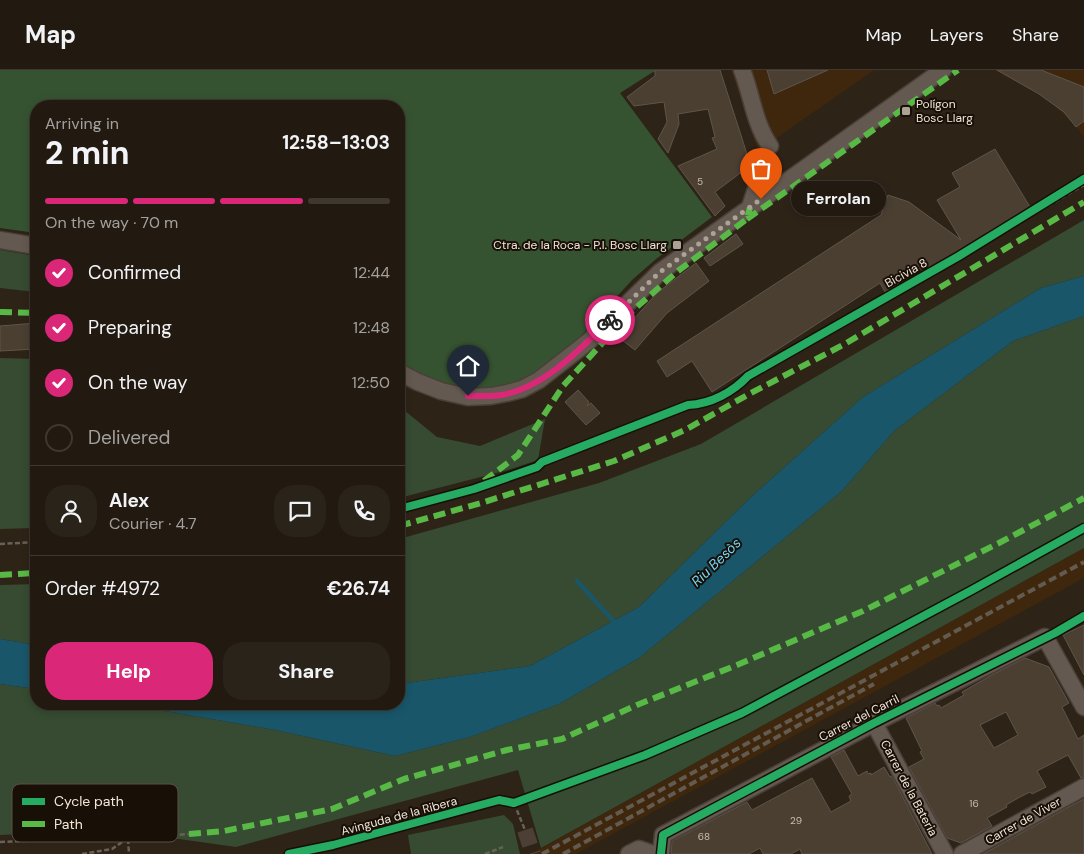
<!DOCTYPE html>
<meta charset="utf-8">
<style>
body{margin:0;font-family:"DM Sans",sans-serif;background:#2a231a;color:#f1f3f6;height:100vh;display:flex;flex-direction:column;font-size:19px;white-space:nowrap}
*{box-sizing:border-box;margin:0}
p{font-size:16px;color:#a2a19f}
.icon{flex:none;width:28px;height:28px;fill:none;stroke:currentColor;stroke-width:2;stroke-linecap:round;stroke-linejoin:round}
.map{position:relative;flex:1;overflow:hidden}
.side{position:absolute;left:30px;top:30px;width:375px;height:610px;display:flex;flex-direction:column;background:#221a11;border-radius:20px;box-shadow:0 2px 8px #0003,0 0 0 1px #3f3831}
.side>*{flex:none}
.pin{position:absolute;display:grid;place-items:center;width:42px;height:42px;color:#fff;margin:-51px -21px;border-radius:50% 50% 50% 0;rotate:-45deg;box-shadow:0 0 5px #0007}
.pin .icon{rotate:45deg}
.courier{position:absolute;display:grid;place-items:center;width:50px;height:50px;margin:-25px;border:4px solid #db2777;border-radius:50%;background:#fff;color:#222;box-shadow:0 1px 6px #0007}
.bubble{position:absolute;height:35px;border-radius:18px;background:#221a11;box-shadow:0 2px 8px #0003,0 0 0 1px #3f3831;font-size:16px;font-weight:700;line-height:35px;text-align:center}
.summary em{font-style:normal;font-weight:700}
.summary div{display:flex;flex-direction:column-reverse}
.summary{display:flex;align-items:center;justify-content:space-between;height:85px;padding:0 15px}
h1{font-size:32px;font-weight:700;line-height:38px}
.bar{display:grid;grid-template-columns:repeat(4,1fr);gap:8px 5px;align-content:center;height:60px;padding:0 15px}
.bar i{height:6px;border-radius:4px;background:#3f3831}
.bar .on{background:#db2777}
.bar p{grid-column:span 4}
.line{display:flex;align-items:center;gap:12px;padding:0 15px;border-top:1px solid #3f3831}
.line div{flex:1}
.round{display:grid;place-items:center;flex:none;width:52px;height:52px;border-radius:20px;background:#2a231a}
ol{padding:0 15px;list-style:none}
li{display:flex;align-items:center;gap:15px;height:55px}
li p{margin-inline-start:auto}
li .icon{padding:5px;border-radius:50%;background:#db2777;color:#fff;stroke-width:4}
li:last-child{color:#a2a19f}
li i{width:28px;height:28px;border:2px solid #3f3831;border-radius:50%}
.action{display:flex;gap:10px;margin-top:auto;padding:10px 15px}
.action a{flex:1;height:58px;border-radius:20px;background:#db2777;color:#fff;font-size:20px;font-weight:700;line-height:58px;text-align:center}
.action a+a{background:#2a231a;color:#f1f3f6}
header{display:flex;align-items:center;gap:30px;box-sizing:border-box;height:70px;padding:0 25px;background:#221a11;border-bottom:1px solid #3f3831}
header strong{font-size:24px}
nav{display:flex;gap:28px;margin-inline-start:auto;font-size:18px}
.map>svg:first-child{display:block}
</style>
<header>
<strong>Map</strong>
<nav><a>Map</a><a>Layers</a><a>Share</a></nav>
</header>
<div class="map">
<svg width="1084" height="784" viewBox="0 0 1084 784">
<rect width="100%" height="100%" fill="#2e2317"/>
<path fill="#3e270d" d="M 731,0 L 874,0 L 758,81 Z
M 994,0 L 1084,0 L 1084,68 L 1076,56 L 1046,28 Z
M 1084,478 L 1084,508 L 576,784 L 531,784 Z"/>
<path fill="#364b32" d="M 1084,150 L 1084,206 L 1041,218 L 863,327 L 749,429 L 639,537 L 530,596 L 399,614 L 399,469 L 599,413 L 701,374 Z
M 0,180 L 36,186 L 36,222 L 0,218 Z
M 1084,246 L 1084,478 L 541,778 L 518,700 L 236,777 L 115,760 L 0,765 L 0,614 L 36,619 L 36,634 L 125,634 L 275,660 L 395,686 L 470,667 L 559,634 L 639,588 L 842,421 L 894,361 L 1013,271 Z
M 0,288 L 36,289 L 36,458 L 0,459 Z
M 399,336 L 437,367 L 480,376 L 545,349 L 538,390 L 508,400 L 399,428 Z
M 36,514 L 36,575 L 0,569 L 0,515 Z
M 504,745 L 513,754 L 520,784 L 411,784 L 408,765 Z"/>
<path fill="#365331" d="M 0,0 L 668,0 L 653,2 L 620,23 L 712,147 L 656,189 L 632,210 L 569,279 L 509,326 L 483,335 L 456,334 L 399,294 L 399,36 L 36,36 L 36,163 L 0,158 Z"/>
<path fill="#195669" d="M 1084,206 L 1084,246 L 1013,271 L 894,361 L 842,421 L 639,588 L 559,634 L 470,667 L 395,686 L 275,660 L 125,634 L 399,634 L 399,614 L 530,596 L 639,537 L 749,429 L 863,327 L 1041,218 Z
M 0,569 L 36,575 L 36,619 L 0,614 Z"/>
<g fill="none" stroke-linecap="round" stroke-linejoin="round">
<path stroke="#195669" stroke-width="4.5" d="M 577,511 L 617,555"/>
</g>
<path fill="#4b3f32" stroke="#5e554b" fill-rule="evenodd" d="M 655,0 L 720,0 L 747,84 L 755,92 L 715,122 L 725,136 L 715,146 L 678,96 L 717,79 L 712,68 L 715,67 L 708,39 L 678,44 L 679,54 L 668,83 L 658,69 L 667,52 L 664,32 L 634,36 L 627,27 L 655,6 Z
M 767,0 L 828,0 L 774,24 Z
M 997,0 L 1041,0 L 1084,17 L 1084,51 L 1076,57 L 1064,42 L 1039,24 Z
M 995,79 L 1030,137 L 986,163 L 988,165 L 958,182 L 959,184 L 930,200 L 926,195 L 885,222 L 880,213 L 712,322 L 692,291 L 667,307 L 657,291 L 881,145 L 888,125 L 909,132 L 961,170 L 937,130 L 960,117 L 952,103 Z
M 736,164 L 743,174 L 710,196 L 704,188 Z
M 696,193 L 709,211 L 667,243 L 635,280 L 618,267 L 657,223 Z
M 36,253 L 36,279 L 0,281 L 0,256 Z
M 578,320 L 589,332 L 587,336 L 591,333 L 600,343 L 586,355 L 565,332 Z
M 1084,555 L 1084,605 L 1063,565 Z
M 1025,588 L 1049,597 L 1069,633 L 1062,637 L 1078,669 L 1084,665 L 1084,707 L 1081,708 L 1068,685 L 1037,701 L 1046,717 L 1032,724 L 1030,722 L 1020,727 L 1006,735 L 1007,737 L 987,748 L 992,756 L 961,773 L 947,768 L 909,697 L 924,689 L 920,682 L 922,681 L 906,648 L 935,633 L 937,636 L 939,635 L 941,638 L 964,625 L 962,622 L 990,606 ZM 1006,642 L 1018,665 L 994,678 L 980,655 Z
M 844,680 L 858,706 L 867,701 L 868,704 L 871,703 L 871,705 L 884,697 L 890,707 L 892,706 L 932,784 L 802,784 L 800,779 L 791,784 L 763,784 L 760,778 L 749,784 L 671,784 L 672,771 L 747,732 L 752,740 L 812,708 L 831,742 L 851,731 L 849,726 L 852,724 L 831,687 Z
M 1084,729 L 1084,784 L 983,784 L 1074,734 Z"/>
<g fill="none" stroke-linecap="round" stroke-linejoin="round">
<path stroke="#4c4034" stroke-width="16" stroke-dasharray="16 8" stroke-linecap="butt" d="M 525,760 L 533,784"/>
<g stroke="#4a4038" stroke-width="19">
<path id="minor" d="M 742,0 C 752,25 754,53 770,76
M 750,137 L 766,89
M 0,170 L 36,176
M 399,302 L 418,312 L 441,321 L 468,327 L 491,326 L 507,323 L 522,319 L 539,310 L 589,271 L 660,202 L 943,0
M 874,653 L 945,784
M 629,784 L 639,779 L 653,784
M 661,784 L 663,765 L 874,653 L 1045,567 L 1084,637
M 962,784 L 1084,717"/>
</g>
<path stroke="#696058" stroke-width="2.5" stroke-dasharray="5 2.5" stroke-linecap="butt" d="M 399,439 L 474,419 L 525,402 L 721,326 L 1084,115
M 0,474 L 36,472
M 1060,561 L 1084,546
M 128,769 L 129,784
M 0,772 C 63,769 126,769 189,764
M 82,784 L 112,779 L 125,770
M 289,784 L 333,775 L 499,730 L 514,733 L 525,760
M 485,784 L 503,777"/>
<use href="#minor" stroke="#635950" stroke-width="16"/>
<path stroke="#635a50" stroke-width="4" stroke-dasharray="8 4" stroke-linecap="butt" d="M 542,784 L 1084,492
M 563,784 L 874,614"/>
<path stroke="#58b947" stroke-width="6" stroke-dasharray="12 6" stroke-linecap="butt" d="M 747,149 L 958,0
M 0,242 L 36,243
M 484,411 L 518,385 L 563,316 L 631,242 L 678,201 L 747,149 L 750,137
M 399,456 L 481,433 L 614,391 L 685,360 L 751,323 L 843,275 L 1084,132
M 0,505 L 36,503
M 189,764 L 224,761 L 332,739 L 404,709 L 507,680 L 562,669 L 637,635 L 737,595 L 863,541 L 999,473 L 1084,428"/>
<g stroke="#180f06" stroke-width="11">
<path id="cycleway" d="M 399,439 L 474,419 L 537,397 L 542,392 L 688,335 C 711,334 733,322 748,306 L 959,186 L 1084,109
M 514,733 L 645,685 L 742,643 L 972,520 L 1084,458
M 289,784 L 333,775 L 499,730 L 514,733
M 661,784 L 663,765 L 874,653 L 1055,563 L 1084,546"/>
</g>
<use href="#cycleway" stroke="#26ab63" stroke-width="8"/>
</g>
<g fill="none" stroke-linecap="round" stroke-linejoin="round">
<path stroke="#aea295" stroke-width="5" stroke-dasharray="0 9" d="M 610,250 L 660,202 L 761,129"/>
<path stroke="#db2777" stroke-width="6" d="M 468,326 C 481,326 494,327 507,324 C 548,314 581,278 610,250"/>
</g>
<g fill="#aea295" stroke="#180f06" stroke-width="2">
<rect x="901" y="36" width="10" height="10" rx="2.5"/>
<rect x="672" y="170" width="10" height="10" rx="2.5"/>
</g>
<g text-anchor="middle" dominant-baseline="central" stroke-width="4" stroke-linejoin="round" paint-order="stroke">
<g font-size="10" fill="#c9bcaf">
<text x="700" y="111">5</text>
<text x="974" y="733">16</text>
<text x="796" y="750">29</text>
<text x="704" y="766">68</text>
</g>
<g font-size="12" fill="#f3e6d9" stroke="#180f06" text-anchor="start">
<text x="916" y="34">Polígon<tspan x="916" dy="14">Bosc Llarg</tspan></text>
<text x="667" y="175" text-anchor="end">Ctra. de la Roca - P.I. Bosc Llarg</text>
</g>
<g font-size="12" fill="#f3e6d9" stroke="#180f06">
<text transform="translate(906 203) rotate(-29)">Bicivia 8</text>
<text transform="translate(859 648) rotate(-27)">Carrer del Carril</text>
<text transform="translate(909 718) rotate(62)">Carrer de la Bateria</text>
<text transform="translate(399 746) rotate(-15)">Avinguda de la Ribera</text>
<text transform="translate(1023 751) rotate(-29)">Carrer de Viver</text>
</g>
<g font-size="14" font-style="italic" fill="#75d6f9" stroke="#180f06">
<text transform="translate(716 492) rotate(-44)">Riu Besòs</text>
</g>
</g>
<rect x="12" y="714" width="166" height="58" rx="8" fill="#180f06" stroke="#5a5045" stroke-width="1"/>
<rect x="22" y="728" width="23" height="7" fill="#26ab63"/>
<rect x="22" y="751" width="23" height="6" fill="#58b947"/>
<g font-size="14" fill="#f3e6d9">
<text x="54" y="736">Cycle path</text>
<text x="54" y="759">Path</text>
</g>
</svg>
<div class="pin" style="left:761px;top:129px;background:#ea580c"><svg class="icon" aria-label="bag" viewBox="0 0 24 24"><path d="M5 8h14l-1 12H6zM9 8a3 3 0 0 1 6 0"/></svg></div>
<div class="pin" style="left:468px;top:326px;background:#1f2937"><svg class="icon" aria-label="home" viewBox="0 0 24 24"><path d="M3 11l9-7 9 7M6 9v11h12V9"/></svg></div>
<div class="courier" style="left:610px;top:250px"><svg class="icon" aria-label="bike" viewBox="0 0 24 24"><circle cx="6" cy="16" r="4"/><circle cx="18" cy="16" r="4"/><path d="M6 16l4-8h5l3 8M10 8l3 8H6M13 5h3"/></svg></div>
<div class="bubble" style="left:791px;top:111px;width:95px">Ferrolan</div>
<section class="side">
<div class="summary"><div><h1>2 min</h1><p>Arriving in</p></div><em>12:58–13:03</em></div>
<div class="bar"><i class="on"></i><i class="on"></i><i class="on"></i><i></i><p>On the way · 70 m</p></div>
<ol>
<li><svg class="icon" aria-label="check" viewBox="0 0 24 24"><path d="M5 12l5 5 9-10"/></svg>Confirmed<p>12:44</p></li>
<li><svg class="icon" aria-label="check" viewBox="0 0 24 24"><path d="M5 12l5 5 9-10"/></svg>Preparing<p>12:48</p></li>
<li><svg class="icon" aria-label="check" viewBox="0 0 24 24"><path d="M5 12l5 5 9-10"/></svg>On the way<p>12:50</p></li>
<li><i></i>Delivered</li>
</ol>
<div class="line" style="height:90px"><a class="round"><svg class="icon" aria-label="person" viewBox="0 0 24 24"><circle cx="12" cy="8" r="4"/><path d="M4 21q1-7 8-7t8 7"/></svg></a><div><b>Alex</b><p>Courier · 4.7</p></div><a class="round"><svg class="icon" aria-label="chat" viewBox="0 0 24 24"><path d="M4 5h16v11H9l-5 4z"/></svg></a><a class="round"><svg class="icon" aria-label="phone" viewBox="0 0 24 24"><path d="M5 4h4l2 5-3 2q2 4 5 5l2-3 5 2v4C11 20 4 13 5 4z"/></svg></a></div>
<div class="line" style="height:65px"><div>Order #4972</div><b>€26.74</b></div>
<div class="action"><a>Help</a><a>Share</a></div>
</section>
</div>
